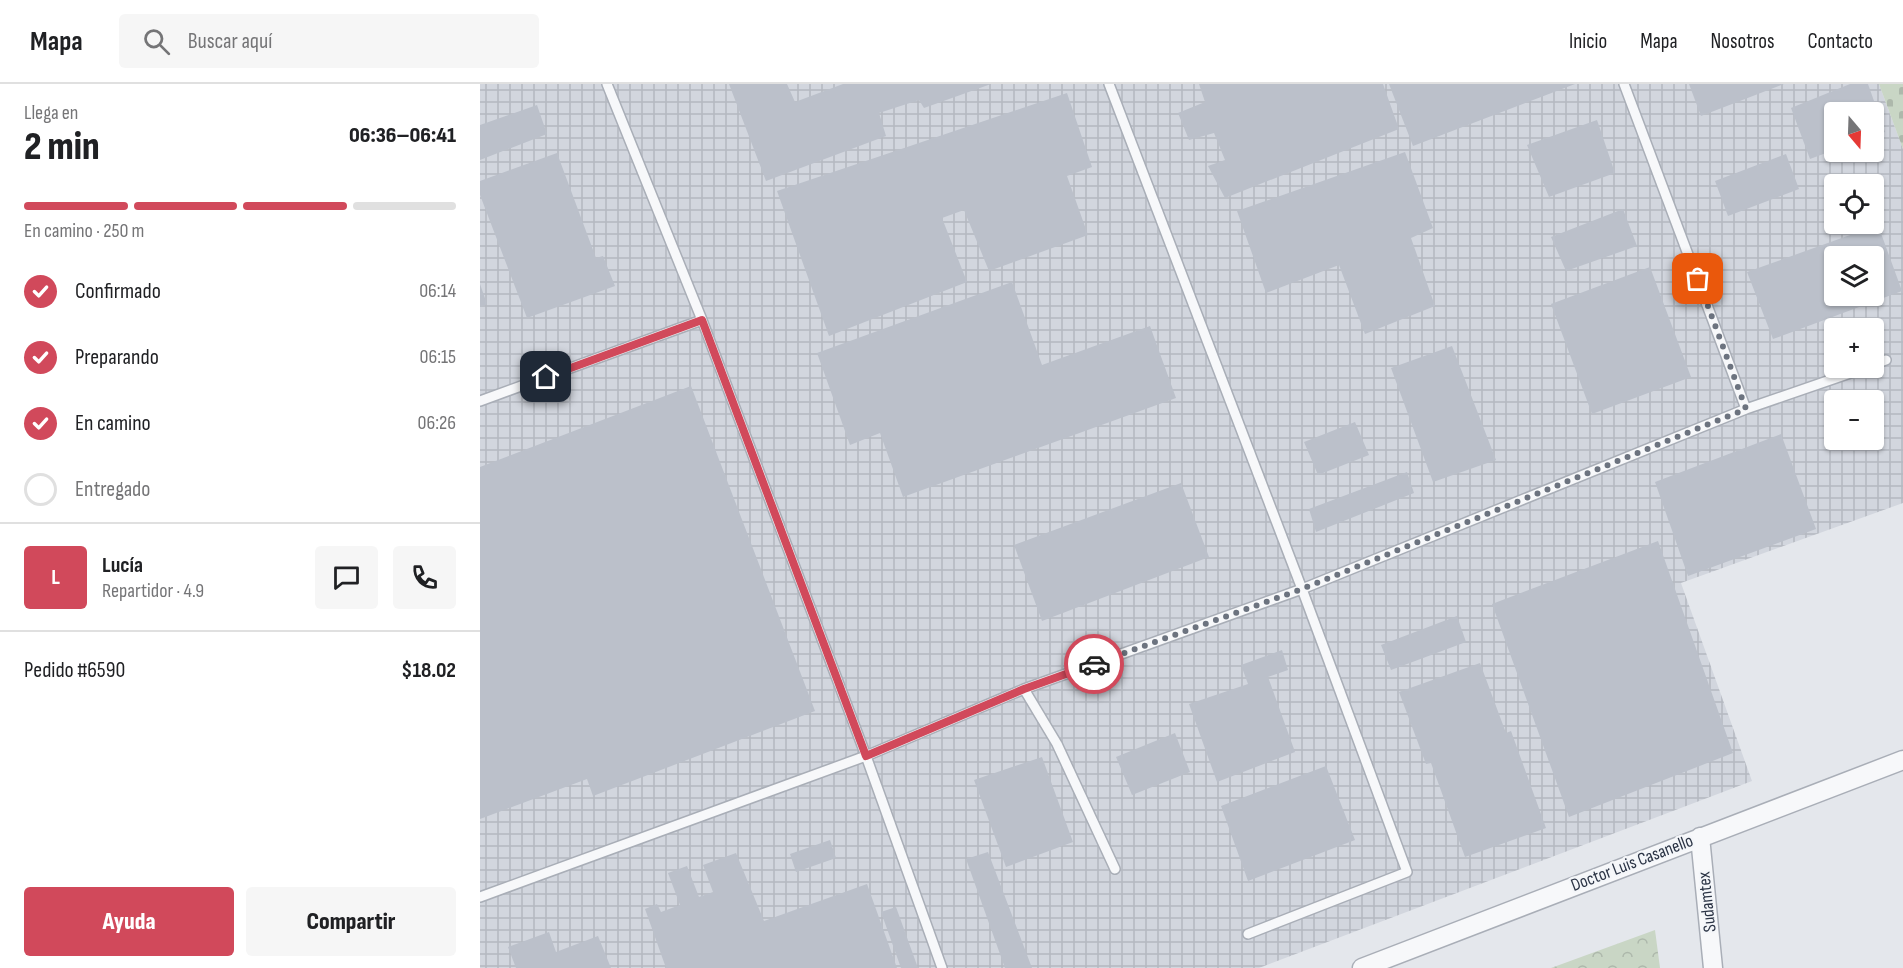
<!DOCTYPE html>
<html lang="es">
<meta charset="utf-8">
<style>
body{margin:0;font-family:"Sofia Sans Condensed",sans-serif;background:#f6f6f6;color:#202124;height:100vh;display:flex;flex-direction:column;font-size:22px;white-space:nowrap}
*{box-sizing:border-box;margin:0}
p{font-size:20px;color:#757577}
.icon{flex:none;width:33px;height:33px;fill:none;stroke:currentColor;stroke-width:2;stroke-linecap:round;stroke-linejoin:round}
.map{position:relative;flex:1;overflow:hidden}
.sheet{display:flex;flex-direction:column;background:#fff;width:480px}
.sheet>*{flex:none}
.needle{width:39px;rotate:161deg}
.controls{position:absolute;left:1344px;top:18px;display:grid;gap:12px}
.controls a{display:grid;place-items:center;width:60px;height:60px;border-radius:6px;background:#fff;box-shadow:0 2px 4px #0004;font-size:30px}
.pin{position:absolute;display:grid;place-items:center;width:51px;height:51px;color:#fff;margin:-26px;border-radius:12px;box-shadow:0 3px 9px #0006}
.courier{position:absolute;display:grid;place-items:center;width:60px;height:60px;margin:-30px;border:4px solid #d1495b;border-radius:50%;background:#fff;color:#222;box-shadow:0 2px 8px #0007}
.head em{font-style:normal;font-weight:800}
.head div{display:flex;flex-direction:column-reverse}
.head{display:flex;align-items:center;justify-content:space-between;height:102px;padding:0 24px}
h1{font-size:39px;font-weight:800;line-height:45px}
.bar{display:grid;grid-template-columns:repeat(4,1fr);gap:9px 6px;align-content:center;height:72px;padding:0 24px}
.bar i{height:8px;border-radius:4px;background:#e0e0e0}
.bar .active{background:#d1495b}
.bar p{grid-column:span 4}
.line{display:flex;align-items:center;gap:15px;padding:0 24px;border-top:2px solid #e0e0e0}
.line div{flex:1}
.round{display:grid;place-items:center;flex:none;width:63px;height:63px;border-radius:6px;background:#f6f6f6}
ol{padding:0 24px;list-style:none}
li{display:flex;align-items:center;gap:18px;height:66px}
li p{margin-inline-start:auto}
li .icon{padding:6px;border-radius:50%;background:#d1495b;color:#fff;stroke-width:4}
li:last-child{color:#757577}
li i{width:33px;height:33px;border:3px solid #e0e0e0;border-radius:50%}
.button{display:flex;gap:12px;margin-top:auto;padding:12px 24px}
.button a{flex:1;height:69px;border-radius:6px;background:#d1495b;color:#fff;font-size:24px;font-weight:800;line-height:69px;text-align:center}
.button a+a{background:#f6f6f6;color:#202124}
header{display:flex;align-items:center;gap:36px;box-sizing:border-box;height:84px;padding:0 30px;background:#fff;border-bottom:2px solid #e0e0e0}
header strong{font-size:28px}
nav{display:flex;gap:33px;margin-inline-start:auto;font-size:21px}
.search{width:420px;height:54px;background:#f6f6f6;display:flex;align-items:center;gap:15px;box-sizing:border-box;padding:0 21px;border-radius:6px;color:#757577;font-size:22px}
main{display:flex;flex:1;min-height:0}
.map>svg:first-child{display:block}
</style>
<header>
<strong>Mapa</strong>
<div class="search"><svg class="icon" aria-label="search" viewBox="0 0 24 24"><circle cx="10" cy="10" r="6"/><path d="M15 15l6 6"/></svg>Buscar aquí</div>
<nav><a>Inicio</a><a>Mapa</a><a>Nosotros</a><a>Contacto</a></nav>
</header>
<main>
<section class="sheet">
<div class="head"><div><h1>2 min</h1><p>Llega en</p></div><em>06:36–06:41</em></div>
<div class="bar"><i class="active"></i><i class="active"></i><i class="active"></i><i></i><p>En camino · 250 m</p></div>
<ol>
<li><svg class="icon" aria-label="check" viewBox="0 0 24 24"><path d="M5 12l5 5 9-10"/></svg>Confirmado<p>06:14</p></li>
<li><svg class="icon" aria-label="check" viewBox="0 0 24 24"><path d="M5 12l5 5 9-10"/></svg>Preparando<p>06:15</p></li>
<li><svg class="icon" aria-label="check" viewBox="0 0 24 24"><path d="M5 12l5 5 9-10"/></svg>En camino<p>06:26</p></li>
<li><i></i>Entregado</li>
</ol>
<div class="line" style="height:108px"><b class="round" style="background:#d1495b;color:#fff">L</b><div><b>Lucía</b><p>Repartidor · 4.9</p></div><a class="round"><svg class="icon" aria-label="chat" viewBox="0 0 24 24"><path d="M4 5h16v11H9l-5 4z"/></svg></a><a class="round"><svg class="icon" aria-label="phone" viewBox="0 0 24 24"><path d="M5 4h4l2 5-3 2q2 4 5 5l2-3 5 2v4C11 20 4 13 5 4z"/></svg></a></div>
<div class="line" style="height:78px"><div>Pedido #6590</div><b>$18.02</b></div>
<div class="button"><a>Ayuda</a><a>Compartir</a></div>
</section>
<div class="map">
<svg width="1423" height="884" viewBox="0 0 1423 884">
<defs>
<pattern id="industrial-grid" width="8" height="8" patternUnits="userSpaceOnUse" patternTransform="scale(1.5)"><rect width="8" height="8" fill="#d2d6de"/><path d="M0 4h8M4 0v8" fill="none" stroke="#b4b8c0"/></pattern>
<pattern id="forest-crowns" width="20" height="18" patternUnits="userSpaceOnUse" patternTransform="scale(1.5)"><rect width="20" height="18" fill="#c9d6c5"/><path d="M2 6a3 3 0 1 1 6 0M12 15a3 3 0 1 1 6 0" fill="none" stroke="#adb8ab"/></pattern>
<pattern id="cemetery-stones" width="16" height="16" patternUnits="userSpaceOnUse" patternTransform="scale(1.5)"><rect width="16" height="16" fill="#c9d6c5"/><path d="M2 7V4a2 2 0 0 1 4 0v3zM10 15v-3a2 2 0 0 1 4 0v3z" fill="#adb8ab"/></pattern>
</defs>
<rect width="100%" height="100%" fill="#e4e7ec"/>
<path fill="url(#industrial-grid)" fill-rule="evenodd" d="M 0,0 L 1399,0 L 1423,65 L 1423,419 L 1201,499 L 1272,697 L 779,884 L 0,884 ZM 1354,28 L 1394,28 L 1394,68 L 1354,68 ZM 1354,100 L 1394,100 L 1394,140 L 1354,140 ZM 1354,172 L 1394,172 L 1394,212 L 1354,212 ZM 1354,244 L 1394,244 L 1394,284 L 1354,284 ZM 1354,316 L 1394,316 L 1394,356 L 1354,356 Z"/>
<path fill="url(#forest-crowns)" d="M 1175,846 L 1180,884 L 1071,884 Z"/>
<path fill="url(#cemetery-stones)" d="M 1399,0 L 1423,0 L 1423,65 Z"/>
<path fill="#bbc0ca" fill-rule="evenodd" d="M 249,0 L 307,0 L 315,18 L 363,0 L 511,0 L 444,24 L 439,16 L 399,29 L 406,52 L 286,97 Z
M 719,0 L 903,0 L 919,45 L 745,114 L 728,82 L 745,76 L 734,49 L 709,56 L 698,29 L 725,18 Z
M 909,0 L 1095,0 L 933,62 Z
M 1209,0 L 1304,0 L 1221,32 Z
M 1370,0 L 1388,0 L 1405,48 L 1394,52 L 1394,28 L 1354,28 L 1354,66 L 1330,75 L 1311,24 Z
M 587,9 L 612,83 L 587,92 L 608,151 L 509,187 L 484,126 L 462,134 L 487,198 L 349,252 L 297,107 Z
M 57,21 L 67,50 L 0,76 L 0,41 Z
M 1117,36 L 1135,89 L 1069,113 L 1047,61 Z
M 925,68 L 953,144 L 931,154 L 955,222 L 885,250 L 859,181 L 786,209 L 757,127 Z
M 77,69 L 116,174 L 123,172 L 135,202 L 47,234 L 0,111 L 0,97 Z
M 1306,70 L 1319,105 L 1248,132 L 1235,97 Z
M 1143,125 L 1157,162 L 1086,187 L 1071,153 Z
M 1398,141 L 1422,207 L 1293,255 L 1267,188 ZM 1354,172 L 1394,172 L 1394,212 L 1354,212 Z
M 1170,183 L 1211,293 L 1112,330 L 1071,220 Z
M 532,198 L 562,281 L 670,242 L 696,314 L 423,413 L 400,349 L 370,361 L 337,269 Z
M 0,200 L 7,220 L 0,223 Z
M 972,262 L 1016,376 L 953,398 L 911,284 Z
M 211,302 L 335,627 L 113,712 L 107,695 L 0,735 L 0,383 Z
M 875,338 L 889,371 L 838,391 L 824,358 Z
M 1301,350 L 1336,445 L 1208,492 L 1175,398 Z
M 927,388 L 934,409 L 836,448 L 829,425 Z
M 701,399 L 729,473 L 562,537 L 534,461 Z
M 1178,457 L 1253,669 L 1089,733 L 1012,520 Z
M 977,532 L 986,558 L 911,586 L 901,561 Z
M 802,566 L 808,586 L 788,593 L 815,668 L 737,698 L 709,620 L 768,600 L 761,581 Z
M 1000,579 L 1026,649 L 1031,647 L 1066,744 L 985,773 L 951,679 L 946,680 L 919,608 Z
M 695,649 L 710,688 L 652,711 L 636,673 Z
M 562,673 L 593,758 L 526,783 L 494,696 Z
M 846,682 L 875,756 L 768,797 L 741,722 Z
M 350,756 L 356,774 L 316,788 L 310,770 Z
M 508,768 L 552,884 L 525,884 L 486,775 Z
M 256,769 L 284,837 L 387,800 L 417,884 L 186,884 L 165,825 L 177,820 L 181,828 L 200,821 L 188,789 L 207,782 L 219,813 L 233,808 L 223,781 Z
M 416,823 L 438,884 L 421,884 L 401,828 Z
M 69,848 L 76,868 L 118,852 L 131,884 L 36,884 L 28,863 Z"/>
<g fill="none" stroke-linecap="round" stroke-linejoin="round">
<g stroke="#a9aeb7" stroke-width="12">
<path id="lane" d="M 127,0 L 222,236 L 386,672 L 462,884
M 629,0 L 822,505 L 927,788 L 768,850
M 1144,0 L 1266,325
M 1394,280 L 1406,276
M 0,317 L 222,236
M 544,605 L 577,660 L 635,785
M 0,813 L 386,672 L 544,605 L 822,505 L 1266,325 L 1385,284"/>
</g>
<g stroke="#a9aeb7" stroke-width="21">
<path id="street" d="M 1220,753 L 1233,884
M 882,884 L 1423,676"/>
</g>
<use href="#lane" stroke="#f7f8fa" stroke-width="9"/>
<use href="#street" stroke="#f7f8fa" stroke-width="18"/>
</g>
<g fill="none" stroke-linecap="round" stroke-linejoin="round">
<path stroke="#6c737f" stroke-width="6" stroke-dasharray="0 10.8" d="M 614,580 L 822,505 L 1266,325 L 1218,195"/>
<path stroke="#d1495b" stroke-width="8" d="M 66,293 L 222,236 L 386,672 L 544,605 L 614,580"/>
</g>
<g text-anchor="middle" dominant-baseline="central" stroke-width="4.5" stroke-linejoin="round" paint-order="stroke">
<g font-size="18" fill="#2b3445" stroke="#f4f6f9">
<text transform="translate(1152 779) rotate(-21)">Doctor Luis Casanello</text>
<text transform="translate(1227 818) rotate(-96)">Sudamtex</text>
</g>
</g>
</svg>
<div class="controls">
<a><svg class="needle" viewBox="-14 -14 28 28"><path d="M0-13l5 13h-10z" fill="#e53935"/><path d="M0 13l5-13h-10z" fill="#757577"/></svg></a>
<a><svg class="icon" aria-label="locate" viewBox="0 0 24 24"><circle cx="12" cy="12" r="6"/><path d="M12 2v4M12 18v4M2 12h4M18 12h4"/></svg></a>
<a><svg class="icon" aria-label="layers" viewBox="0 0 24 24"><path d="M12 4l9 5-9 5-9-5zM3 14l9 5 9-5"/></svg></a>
<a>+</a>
<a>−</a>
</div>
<div class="pin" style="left:1218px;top:195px;background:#ea580c"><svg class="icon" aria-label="bag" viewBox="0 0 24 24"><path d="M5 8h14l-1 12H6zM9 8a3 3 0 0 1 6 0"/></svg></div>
<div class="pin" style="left:66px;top:293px;background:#1f2937"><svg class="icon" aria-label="home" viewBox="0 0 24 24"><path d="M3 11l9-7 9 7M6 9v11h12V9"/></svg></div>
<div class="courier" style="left:614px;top:580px"><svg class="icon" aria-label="car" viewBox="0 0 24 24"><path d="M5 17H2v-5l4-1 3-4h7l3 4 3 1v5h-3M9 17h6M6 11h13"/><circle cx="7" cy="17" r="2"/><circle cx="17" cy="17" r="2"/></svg></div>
</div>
</main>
